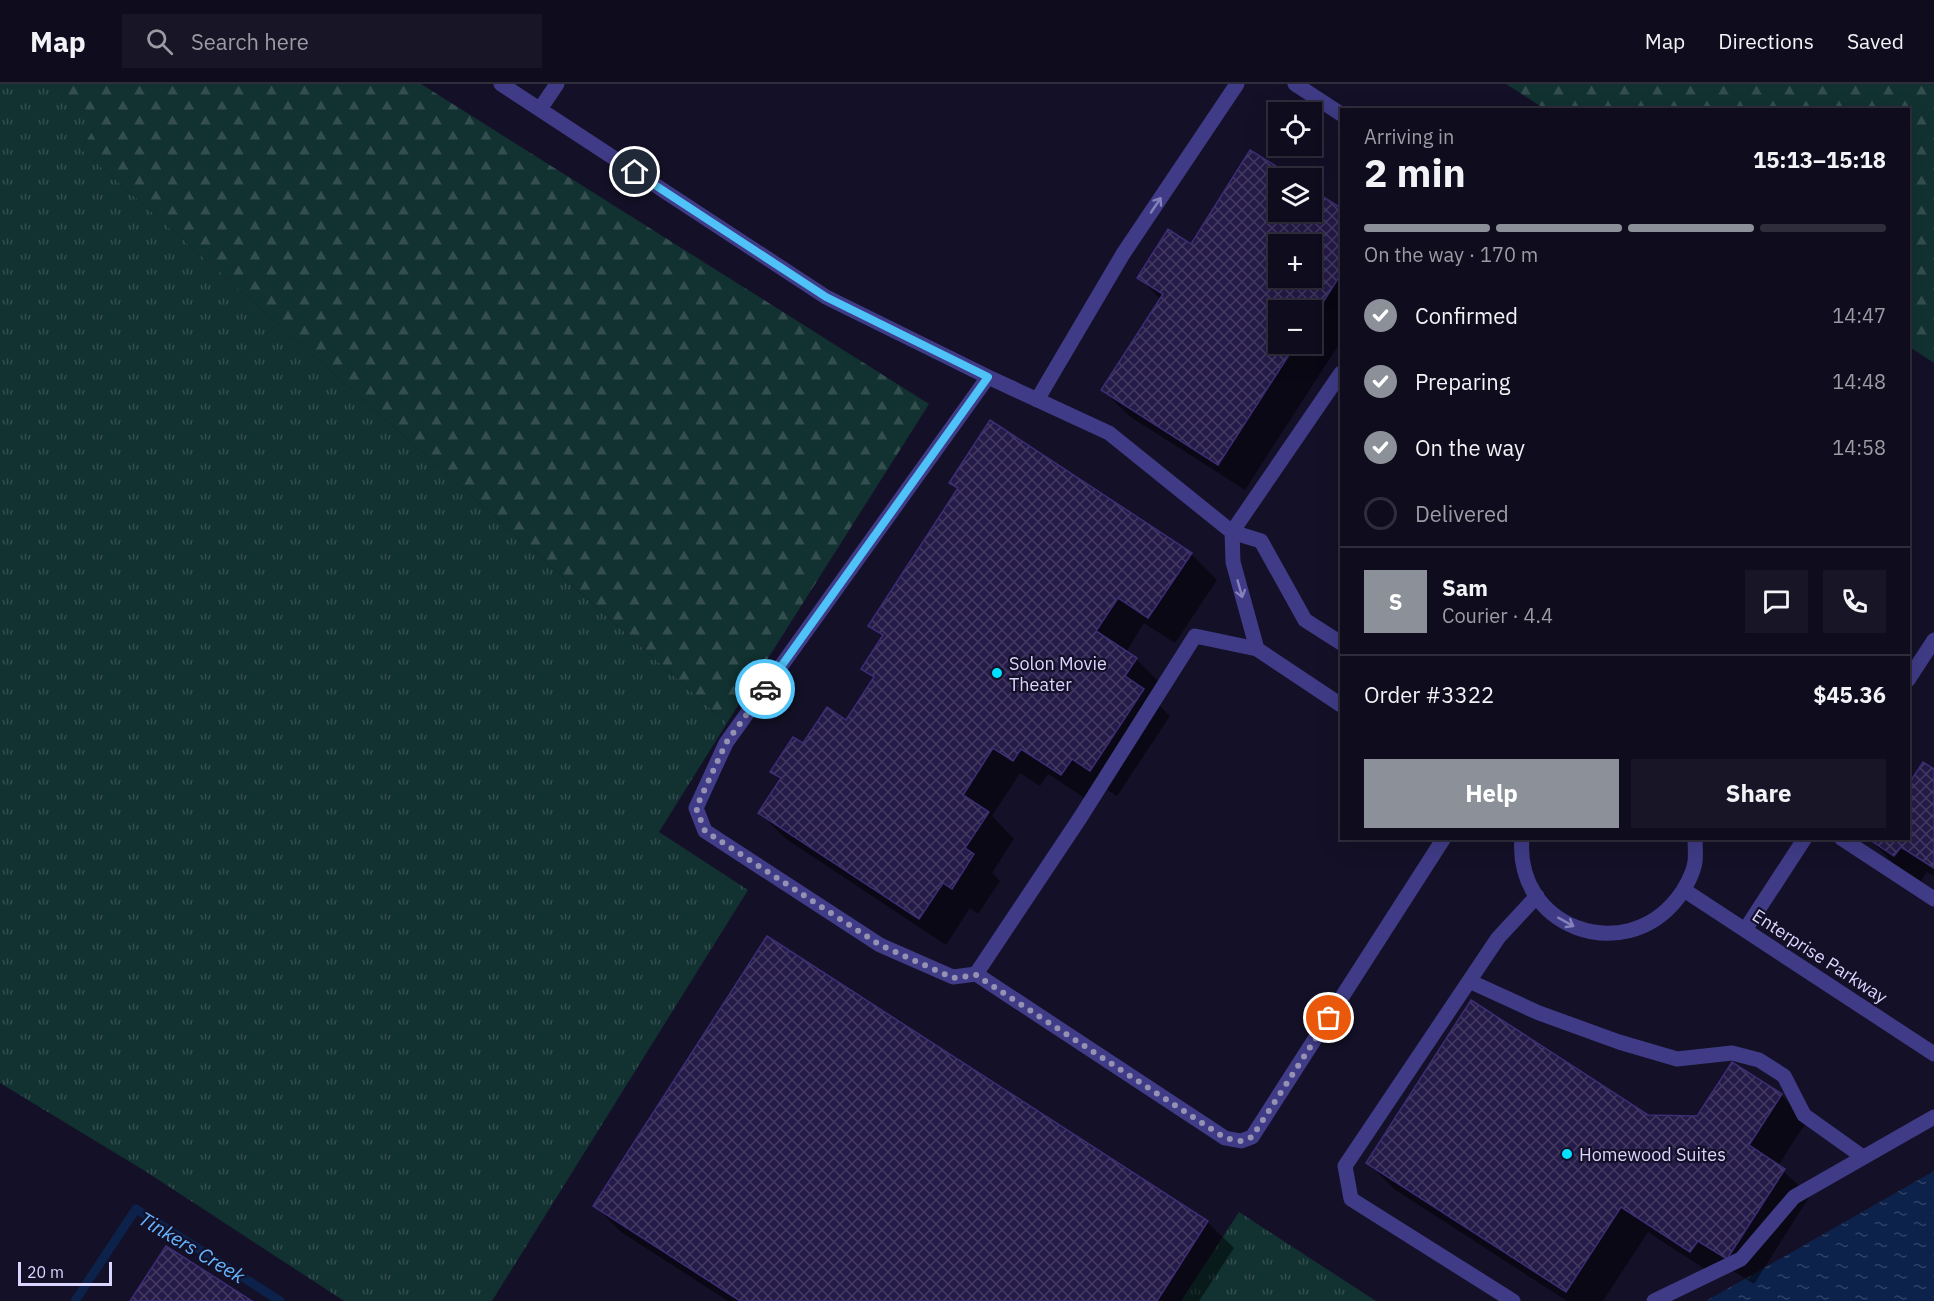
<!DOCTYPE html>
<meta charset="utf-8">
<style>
body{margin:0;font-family:"IBM Plex Sans",sans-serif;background:#181526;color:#f1f3f6;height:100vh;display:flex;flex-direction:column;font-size:22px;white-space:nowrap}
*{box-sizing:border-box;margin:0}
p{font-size:20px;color:#9b9ba4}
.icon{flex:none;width:33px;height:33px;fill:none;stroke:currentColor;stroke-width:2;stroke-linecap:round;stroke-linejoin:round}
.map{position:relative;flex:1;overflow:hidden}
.side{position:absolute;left:1340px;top:24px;width:570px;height:732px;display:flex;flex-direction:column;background:#0f0c1d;border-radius:0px;box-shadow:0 6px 24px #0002,0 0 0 2px #2f2c3b}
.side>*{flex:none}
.fabs{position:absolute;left:1268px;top:18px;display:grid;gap:12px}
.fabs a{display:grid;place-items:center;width:54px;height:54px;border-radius:0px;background:#0f0c1d;box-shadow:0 6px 24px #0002,0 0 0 2px #2f2c3b;font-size:30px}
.scale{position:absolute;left:18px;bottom:15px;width:94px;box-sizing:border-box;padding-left:6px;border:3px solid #dbd6ff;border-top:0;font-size:16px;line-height:21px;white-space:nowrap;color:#dbd6ff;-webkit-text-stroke:4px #141027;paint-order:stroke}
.pin{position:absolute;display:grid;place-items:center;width:51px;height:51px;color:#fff;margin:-26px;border:3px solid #fff;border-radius:50%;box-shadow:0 2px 6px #0007}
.courier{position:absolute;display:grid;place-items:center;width:60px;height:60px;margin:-30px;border:4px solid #4fc3f7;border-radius:50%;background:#fff;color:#222;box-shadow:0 2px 8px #0007}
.overview em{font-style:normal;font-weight:700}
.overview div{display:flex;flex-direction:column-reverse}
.overview{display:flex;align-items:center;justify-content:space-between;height:102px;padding:0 24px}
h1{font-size:39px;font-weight:700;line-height:45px}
.bar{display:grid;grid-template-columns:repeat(4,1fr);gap:9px 6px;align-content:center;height:72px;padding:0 24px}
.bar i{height:8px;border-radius:4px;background:#2f2c3b}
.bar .current{background:#8c9099}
.bar p{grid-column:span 4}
.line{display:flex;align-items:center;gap:15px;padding:0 24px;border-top:2px solid #2f2c3b}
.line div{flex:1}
.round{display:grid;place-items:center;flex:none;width:63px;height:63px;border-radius:0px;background:#181526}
ol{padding:0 24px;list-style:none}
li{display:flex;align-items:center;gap:18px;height:66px}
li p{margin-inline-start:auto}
li .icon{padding:6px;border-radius:50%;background:#8c9099;color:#fff;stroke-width:4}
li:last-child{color:#9b9ba4}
li i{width:33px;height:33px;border:3px solid #2f2c3b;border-radius:50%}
.button{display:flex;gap:12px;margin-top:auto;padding:12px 24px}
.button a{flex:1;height:69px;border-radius:0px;background:#8c9099;color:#fff;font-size:24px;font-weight:700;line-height:69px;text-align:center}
.button a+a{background:#181526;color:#f1f3f6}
header{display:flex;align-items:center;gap:36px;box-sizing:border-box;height:84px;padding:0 30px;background:#0f0c1d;border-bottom:2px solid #2f2c3b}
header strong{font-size:28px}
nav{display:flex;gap:33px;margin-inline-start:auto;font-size:21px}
.search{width:420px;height:54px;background:#181526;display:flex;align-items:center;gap:15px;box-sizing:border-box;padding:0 21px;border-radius:0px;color:#9b9ba4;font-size:22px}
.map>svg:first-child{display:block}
</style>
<header>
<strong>Map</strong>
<div class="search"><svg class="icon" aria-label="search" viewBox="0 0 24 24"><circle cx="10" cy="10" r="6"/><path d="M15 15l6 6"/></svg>Search here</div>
<nav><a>Map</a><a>Directions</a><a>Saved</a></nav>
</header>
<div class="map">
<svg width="1934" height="1217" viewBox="0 0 1934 1217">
<defs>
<pattern id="grass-tufts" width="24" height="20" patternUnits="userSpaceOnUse" patternTransform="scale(1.5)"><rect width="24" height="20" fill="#123131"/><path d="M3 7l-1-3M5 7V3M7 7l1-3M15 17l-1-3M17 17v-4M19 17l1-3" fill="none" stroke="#344e50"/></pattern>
<pattern id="forest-firs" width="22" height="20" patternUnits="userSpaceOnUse" patternTransform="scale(1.5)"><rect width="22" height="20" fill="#123131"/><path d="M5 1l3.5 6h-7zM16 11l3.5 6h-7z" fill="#344e50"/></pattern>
<pattern id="water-ripples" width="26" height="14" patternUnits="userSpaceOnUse" patternTransform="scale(1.5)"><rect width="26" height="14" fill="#0c224a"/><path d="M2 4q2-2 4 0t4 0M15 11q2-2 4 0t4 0" fill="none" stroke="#2f4165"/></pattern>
<pattern id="building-cross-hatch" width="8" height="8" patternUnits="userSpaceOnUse" patternTransform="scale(1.5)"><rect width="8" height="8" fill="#251b48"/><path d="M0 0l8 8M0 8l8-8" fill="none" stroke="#443b63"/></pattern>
</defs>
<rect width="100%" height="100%" fill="#141027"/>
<path fill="url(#grass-tufts)" d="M 0,0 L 122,0 L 81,65 L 727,639 L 659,748 L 748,806 L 492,1217 L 344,1217 L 145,1087 L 0,999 Z
M 1239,1128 L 1376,1217 L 1181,1217 Z"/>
<path fill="url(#forest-firs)" d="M 52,0 L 421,0 L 929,320 L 727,639 L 81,65 L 95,43 Z
M 1506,0 L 1934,0 L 1934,279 L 1908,262 L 1908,26 L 1545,25 Z"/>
<path fill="url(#water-ripples)" d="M 1934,1087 L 1934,1217 L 1706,1217 Z"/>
<path fill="#0007" fill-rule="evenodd" d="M 1251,68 L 1292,94 L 1278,94 L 1278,128 L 1311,128 L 1311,107 L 1341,126 L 1341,257 L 1245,406 L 1129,332 L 1103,306 L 1161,216 L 1139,193 L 1191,162 ZM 1278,160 L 1311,160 L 1311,194 L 1278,194 ZM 1278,226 L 1311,226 L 1311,260 L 1278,260 Z
M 951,399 L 1191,470 L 1217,496 L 1175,559 L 1144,539 L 1126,568 L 1136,575 L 1162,601 L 1153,615 L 1170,632 L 1117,712 L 1099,700 L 1088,716 L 1048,690 L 1040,702 L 1020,689 L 992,732 L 1014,755 L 992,789 L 1000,797 L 978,830 L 970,824 L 946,861 L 786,755 L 760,729 L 781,697 L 772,688 L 803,661 L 847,638 L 874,596 L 863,585 L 883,554 L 870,541 L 959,406 Z
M 1934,687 L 1934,792 L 1927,788 L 1921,797 L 1893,779 L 1869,754 L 1908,754 L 1908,704 Z
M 1781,1011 L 1807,1037 L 1778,1082 L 1810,1112 L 1754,1200 L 1725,1182 L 1717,1193 L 1648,1148 L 1603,1217 L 1567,1217 L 1394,1105 L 1368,1079 L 1647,1032 L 1697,1034 Z
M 595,1122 L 1207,1138 L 1234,1164 L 1199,1217 L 728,1217 L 621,1148 Z"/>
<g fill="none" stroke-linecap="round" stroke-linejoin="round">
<path stroke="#0c224a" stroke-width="9" d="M 75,1217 L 136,1125 L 280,1217"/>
</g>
<path fill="url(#building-cross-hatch)" stroke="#3d2d74" stroke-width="1.5" fill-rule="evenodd" d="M 1250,66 L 1295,94 L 1278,94 L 1278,128 L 1311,128 L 1311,105 L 1341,124 L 1341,190 L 1311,237 L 1311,226 L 1278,226 L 1278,260 L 1296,260 L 1218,381 L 1101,306 L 1163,210 L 1137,194 L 1168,145 L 1191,160 ZM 1278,160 L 1311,160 L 1311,194 L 1278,194 Z
M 990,336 L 1192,469 L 1148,534 L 1118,514 L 1096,547 L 1137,574 L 1125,592 L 1144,605 L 1090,687 L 1072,675 L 1061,691 L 1021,665 L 1013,677 L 993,664 L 963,711 L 989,728 L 965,764 L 974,770 L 952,805 L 943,799 L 919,835 L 758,729 L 781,694 L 770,688 L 793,653 L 803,659 L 827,623 L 846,636 L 874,593 L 861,585 L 883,551 L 868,542 L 958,404 L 949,399 Z
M 1923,678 L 1934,685 L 1934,784 L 1901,763 L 1894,772 L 1867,754 L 1908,754 L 1908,701 Z
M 767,852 L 1208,1137 L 1157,1217 L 740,1217 L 593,1122 Z
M 1471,916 L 1648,1031 L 1697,1032 L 1732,978 L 1782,1010 L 1749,1061 L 1785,1085 L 1727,1175 L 1698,1157 L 1690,1168 L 1621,1123 L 1566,1208 L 1366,1079 Z
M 166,1162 L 252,1217 L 130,1217 Z"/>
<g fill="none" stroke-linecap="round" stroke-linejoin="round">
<path stroke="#3f3b86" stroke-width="15" d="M 501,0 L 826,213 L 988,293 L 1109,349 L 1232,448 L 1261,457 L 1305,536 L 1341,559
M 1295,0 L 1341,30
M 540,25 L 557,0
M 1341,289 L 1232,448 L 1233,478 L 1257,565 L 1341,621
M 988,293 L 726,659 L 696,724 L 705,747 L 880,861 L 953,893 L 976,890 L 1080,734 L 1195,552 L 1257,565
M 1037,316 L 1123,170 L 1237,0
M 1908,596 L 1934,556
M 1522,754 C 1514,843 1623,883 1677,815 C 1685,805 1693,790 1695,778 C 1696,770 1695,762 1695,754
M 1841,754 L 1934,815
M 1684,806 L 1934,970
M 1745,846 L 1805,754
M 976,890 L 1225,1054 L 1241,1057 L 1252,1053 L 1444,754
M 1469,897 L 1539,929 L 1619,958 L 1677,975 L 1732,969 L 1759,976 L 1784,992 L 1804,1031 L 1863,1073
M 1513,1217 L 1351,1115 L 1345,1082 L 1498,854 L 1537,812
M 1654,1217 L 1741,1175 L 1794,1113 L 1934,1033"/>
</g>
<defs><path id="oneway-shaft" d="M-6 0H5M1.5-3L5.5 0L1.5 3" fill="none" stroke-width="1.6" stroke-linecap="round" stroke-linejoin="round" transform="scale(1.5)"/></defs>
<g stroke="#8581bc">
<use href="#oneway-shaft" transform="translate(1156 121) rotate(-56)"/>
<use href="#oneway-shaft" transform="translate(1240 505) rotate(74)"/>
<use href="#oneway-shaft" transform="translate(1566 838) rotate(29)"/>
</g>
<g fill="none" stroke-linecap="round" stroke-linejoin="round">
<path stroke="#9591b3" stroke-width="6" stroke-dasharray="0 10.8" d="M 765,605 L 726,659 L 696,724 L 705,747 L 880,861 L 953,894 L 976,891 L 1225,1054 L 1241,1057 L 1252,1053 L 1329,934"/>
<path stroke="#4fc3f7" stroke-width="8" d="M 635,88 L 826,213 L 988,293 L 765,605"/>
</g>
<g fill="#02e0ff" stroke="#141027" stroke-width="2">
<circle cx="997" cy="589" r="6"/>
<circle cx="1567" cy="1070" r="6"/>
</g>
<g text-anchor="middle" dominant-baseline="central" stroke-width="4.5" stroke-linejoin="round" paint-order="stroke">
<g font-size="18" fill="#dbd6ff" stroke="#141027" text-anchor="start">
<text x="1009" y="579">Solon Movie<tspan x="1009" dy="21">Theater</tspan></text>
<text x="1579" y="1070">Homewood Suites</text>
</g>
<g font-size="18" fill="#dbd6ff" stroke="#141027">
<text transform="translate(1820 872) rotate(33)">Enterprise Parkway</text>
</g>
<g font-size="20" font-style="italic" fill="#64b4ff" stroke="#141027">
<text transform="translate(192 1163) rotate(31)">Tinkers Creek</text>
</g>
</g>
</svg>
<div class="fabs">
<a><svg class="icon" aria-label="locate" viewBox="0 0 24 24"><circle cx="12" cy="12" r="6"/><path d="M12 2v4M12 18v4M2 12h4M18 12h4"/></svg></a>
<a><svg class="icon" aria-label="layers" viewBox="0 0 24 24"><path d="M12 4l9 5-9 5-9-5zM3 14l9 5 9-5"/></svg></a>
<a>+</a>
<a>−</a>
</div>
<div class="scale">20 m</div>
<div class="pin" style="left:1329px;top:934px;background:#ea580c"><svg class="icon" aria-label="bag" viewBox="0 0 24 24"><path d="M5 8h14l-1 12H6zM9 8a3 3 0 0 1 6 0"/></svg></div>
<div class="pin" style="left:635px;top:88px;background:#1f2937"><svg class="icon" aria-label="home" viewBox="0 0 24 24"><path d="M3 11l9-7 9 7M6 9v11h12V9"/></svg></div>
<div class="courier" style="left:765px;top:605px"><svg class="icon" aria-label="car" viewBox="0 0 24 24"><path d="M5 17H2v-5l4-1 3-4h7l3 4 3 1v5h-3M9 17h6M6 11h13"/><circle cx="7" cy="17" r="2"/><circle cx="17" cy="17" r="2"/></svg></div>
<section class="side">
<div class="overview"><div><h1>2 min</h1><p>Arriving in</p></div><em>15:13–15:18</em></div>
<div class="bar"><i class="current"></i><i class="current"></i><i class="current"></i><i></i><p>On the way · 170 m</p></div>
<ol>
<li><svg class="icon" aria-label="check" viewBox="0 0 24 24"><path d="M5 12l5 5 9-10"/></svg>Confirmed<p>14:47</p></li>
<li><svg class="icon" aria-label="check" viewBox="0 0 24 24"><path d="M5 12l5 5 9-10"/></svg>Preparing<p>14:48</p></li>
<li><svg class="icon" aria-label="check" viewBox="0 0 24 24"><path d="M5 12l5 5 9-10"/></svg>On the way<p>14:58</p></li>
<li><i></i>Delivered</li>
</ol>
<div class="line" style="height:108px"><b class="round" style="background:#8c9099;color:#fff">S</b><div><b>Sam</b><p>Courier · 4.4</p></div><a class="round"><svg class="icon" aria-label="chat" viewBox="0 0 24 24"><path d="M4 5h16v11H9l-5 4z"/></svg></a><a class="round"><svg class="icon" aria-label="phone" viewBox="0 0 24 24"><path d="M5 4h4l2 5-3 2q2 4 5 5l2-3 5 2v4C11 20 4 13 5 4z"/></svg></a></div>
<div class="line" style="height:78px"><div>Order #3322</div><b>$45.36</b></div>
<div class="button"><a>Help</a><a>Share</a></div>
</section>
</div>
